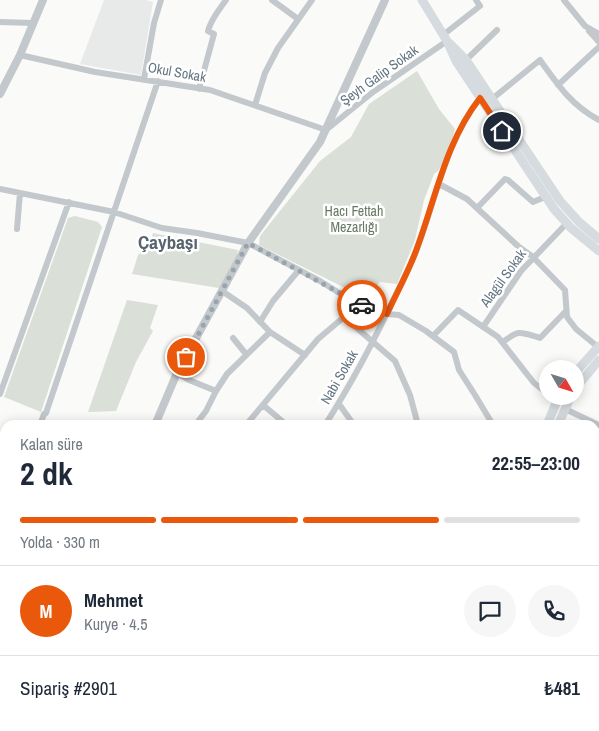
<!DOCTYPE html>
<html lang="tr">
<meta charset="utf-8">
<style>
body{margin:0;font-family:"Archivo Narrow",sans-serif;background:#f6f6f7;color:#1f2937;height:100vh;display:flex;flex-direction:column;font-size:19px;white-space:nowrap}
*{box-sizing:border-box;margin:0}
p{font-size:16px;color:#747a83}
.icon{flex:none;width:28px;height:28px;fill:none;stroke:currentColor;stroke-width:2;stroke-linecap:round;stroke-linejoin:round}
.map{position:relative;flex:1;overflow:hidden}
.side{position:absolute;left:0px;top:420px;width:600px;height:311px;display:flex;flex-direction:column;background:#fff;border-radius:15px 15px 0 0;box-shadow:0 2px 12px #0003}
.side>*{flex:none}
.needle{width:32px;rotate:129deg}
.controls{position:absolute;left:539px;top:360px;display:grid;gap:10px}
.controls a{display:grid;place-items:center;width:45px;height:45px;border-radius:50%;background:#fff;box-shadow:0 2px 12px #0003;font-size:25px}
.pin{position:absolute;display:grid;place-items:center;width:42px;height:42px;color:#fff;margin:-21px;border:2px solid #fff;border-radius:50%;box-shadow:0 1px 5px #0007}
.courier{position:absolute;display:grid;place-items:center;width:50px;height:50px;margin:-25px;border:4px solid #ea580c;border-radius:50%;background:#fff;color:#222;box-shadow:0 1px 6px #0007}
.headline em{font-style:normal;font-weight:700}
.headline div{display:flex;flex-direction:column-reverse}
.headline{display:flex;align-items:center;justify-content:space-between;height:85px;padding:0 20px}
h1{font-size:32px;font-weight:700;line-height:38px}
.bar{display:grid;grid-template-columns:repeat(4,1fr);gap:8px 5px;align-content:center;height:60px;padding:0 20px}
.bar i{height:6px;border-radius:4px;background:#e0e1e3}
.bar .active{background:#ea580c}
.bar p{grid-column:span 4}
.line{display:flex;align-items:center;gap:12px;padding:0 20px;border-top:1px solid #e0e1e3}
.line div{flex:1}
.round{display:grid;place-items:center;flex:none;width:52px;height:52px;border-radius:26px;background:#f6f6f7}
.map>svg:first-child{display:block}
</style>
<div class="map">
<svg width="599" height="731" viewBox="0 0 599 731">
<rect width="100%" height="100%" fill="#fafaf8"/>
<path fill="#e8e9e9" d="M 104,0 L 146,0 L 153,2 L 141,75 L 80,64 Z
M 599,684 L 599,731 L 569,731 L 570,726 L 595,726 L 595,685 Z"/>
<path fill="#dadfd7" d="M 417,71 L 439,109 L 455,129 L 450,147 L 439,170 L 434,174 L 424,200 L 415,240 L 397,284 L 379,282 L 371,301 L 259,245 L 260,236 L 320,161 L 351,137 L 369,104 Z
M 75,216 L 98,222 L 102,227 L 41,412 L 4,397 L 68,218 Z
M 153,233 L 238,250 L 236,261 L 219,288 L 132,274 L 138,255 L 150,243 Z
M 127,300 L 158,305 L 150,328 L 153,331 L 136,362 L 116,411 L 88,412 Z
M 599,515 L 599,677 L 595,678 L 595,519 Z"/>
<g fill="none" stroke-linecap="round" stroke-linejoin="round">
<path stroke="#c3c8cc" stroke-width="6" d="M 272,0 L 298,19
M 564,0 L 585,26 L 599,34
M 0,22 L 33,23
M 589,31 L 599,42
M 443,35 L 480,6 L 476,0
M 20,55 L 95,72 L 210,90 L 326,130 L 373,92 L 447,41
M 466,60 L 497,30
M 144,79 L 154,23 L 161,0
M 558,85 L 599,47
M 199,89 L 214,34 L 208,31 C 211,19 219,10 226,0
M 492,99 L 540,60 C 558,85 571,105 599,120
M 255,105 L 265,73 L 278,48 L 312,0
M 439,184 L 467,199 L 519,247 L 533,257 L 565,290 L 567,317 L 576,329 L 598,347
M 0,189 L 114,212 L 162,228 L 197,233 L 248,243 L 320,281 L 349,299 L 372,310 L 387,314 L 399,315 L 426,331 L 454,352 L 459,370 L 475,395 L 493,425
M 477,208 L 505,179 L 508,180 L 533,202 L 545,197
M 17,229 L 20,193
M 222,291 L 247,308 L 270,332
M 260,322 L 273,301 L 299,270
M 483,327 L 521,271 L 566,224
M 433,336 L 458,310 L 498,337 L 534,383 L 548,394
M 233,338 L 246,354
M 503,342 C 520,329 520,332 540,338 L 566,311
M 177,373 L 189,380 L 216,391 L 227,374 L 270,332 L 305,355
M 0,394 L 69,202
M 339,404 L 354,425
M 263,405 L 282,421
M 565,409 L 599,425
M 40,425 L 44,414 L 46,413 L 158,81
M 198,425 L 196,424 L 206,411 L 216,391
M 246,425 L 318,339 L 344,317 L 395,361 L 410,395 L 418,425
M 325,425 C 352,383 375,339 396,294 C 403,279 412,264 417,249 C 436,198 446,142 480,98
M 595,485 L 599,485
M 595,576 L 599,577
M 0,614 L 5,623
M 0,686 L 5,677
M 385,726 L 394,731
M 527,726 L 533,731
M 431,731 L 435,726"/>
<path stroke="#c3c8cc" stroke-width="8" d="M 0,94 L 20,55 L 43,0
M 155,425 L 177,373 L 248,243 L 320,142 L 385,0
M 0,473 L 5,474
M 595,538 L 599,535
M 595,682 L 599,682
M 564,731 L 564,726"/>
<path stroke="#d6dbdf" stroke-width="9" d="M 422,0 L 447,41 L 456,61 L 554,209 L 571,228 L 599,251
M 449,43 L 466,60 L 560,201 L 579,222 L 599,239
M 575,373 L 599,346
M 575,389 L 599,360
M 547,425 L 559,396
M 558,425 L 571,396
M 0,688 L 5,691
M 0,705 L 5,708
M 0,724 L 0,731
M 45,726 L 59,731
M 92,726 L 105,731
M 16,731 L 25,726
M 319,731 L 328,728
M 343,731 L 345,726"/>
</g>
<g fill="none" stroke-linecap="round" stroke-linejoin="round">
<path stroke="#99a4ac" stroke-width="5" stroke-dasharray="0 9" d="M 186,357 L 248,243 L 362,305"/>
<path stroke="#ea580c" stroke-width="6" d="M 362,305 L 387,314 C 397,292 409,271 417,248 C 436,197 446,141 480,98 L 502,131"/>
</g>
<g text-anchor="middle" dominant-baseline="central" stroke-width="5" stroke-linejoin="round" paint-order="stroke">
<g font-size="14" fill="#657683" stroke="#fff">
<text transform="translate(177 72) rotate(10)">Okul Sokak</text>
<text transform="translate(379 75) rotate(-36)">Şeyh Galip Sokak</text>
<text transform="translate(503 278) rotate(-54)">Alagül Sokak</text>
<text transform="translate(339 377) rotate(-60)">Nabi Sokak</text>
</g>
<g font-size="14" fill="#687a64" stroke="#fff">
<text x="354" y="211">Hacı Fettah<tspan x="354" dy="16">Mezarlığı</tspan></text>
</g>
<g font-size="19" font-weight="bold" fill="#57646e" stroke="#fff">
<text x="168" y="242">Çaybaşı</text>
</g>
</g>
</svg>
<div class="controls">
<a><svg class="needle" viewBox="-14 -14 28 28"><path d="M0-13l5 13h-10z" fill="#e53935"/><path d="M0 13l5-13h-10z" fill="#747a83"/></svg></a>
</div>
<div class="pin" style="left:186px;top:357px;background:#ea580c"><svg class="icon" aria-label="bag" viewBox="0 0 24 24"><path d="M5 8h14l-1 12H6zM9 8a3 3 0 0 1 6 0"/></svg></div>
<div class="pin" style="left:502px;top:131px;background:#1f2937"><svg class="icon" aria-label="home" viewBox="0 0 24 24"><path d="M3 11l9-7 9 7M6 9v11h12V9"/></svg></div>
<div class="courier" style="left:362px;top:305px"><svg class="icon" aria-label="car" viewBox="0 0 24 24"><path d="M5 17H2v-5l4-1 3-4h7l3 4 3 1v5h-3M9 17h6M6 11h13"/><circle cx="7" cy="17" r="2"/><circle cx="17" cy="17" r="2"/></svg></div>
<section class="side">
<div class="headline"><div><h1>2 dk</h1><p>Kalan süre</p></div><em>22:55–23:00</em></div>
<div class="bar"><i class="active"></i><i class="active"></i><i class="active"></i><i></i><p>Yolda · 330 m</p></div>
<div class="line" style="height:90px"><b class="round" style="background:#ea580c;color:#fff">M</b><div><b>Mehmet</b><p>Kurye · 4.5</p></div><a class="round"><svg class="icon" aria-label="chat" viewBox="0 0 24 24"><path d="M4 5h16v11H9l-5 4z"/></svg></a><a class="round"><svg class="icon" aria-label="phone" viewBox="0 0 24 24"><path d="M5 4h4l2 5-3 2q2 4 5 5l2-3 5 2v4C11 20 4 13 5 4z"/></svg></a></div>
<div class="line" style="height:65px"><div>Sipariş #2901</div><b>₺481</b></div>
</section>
</div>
